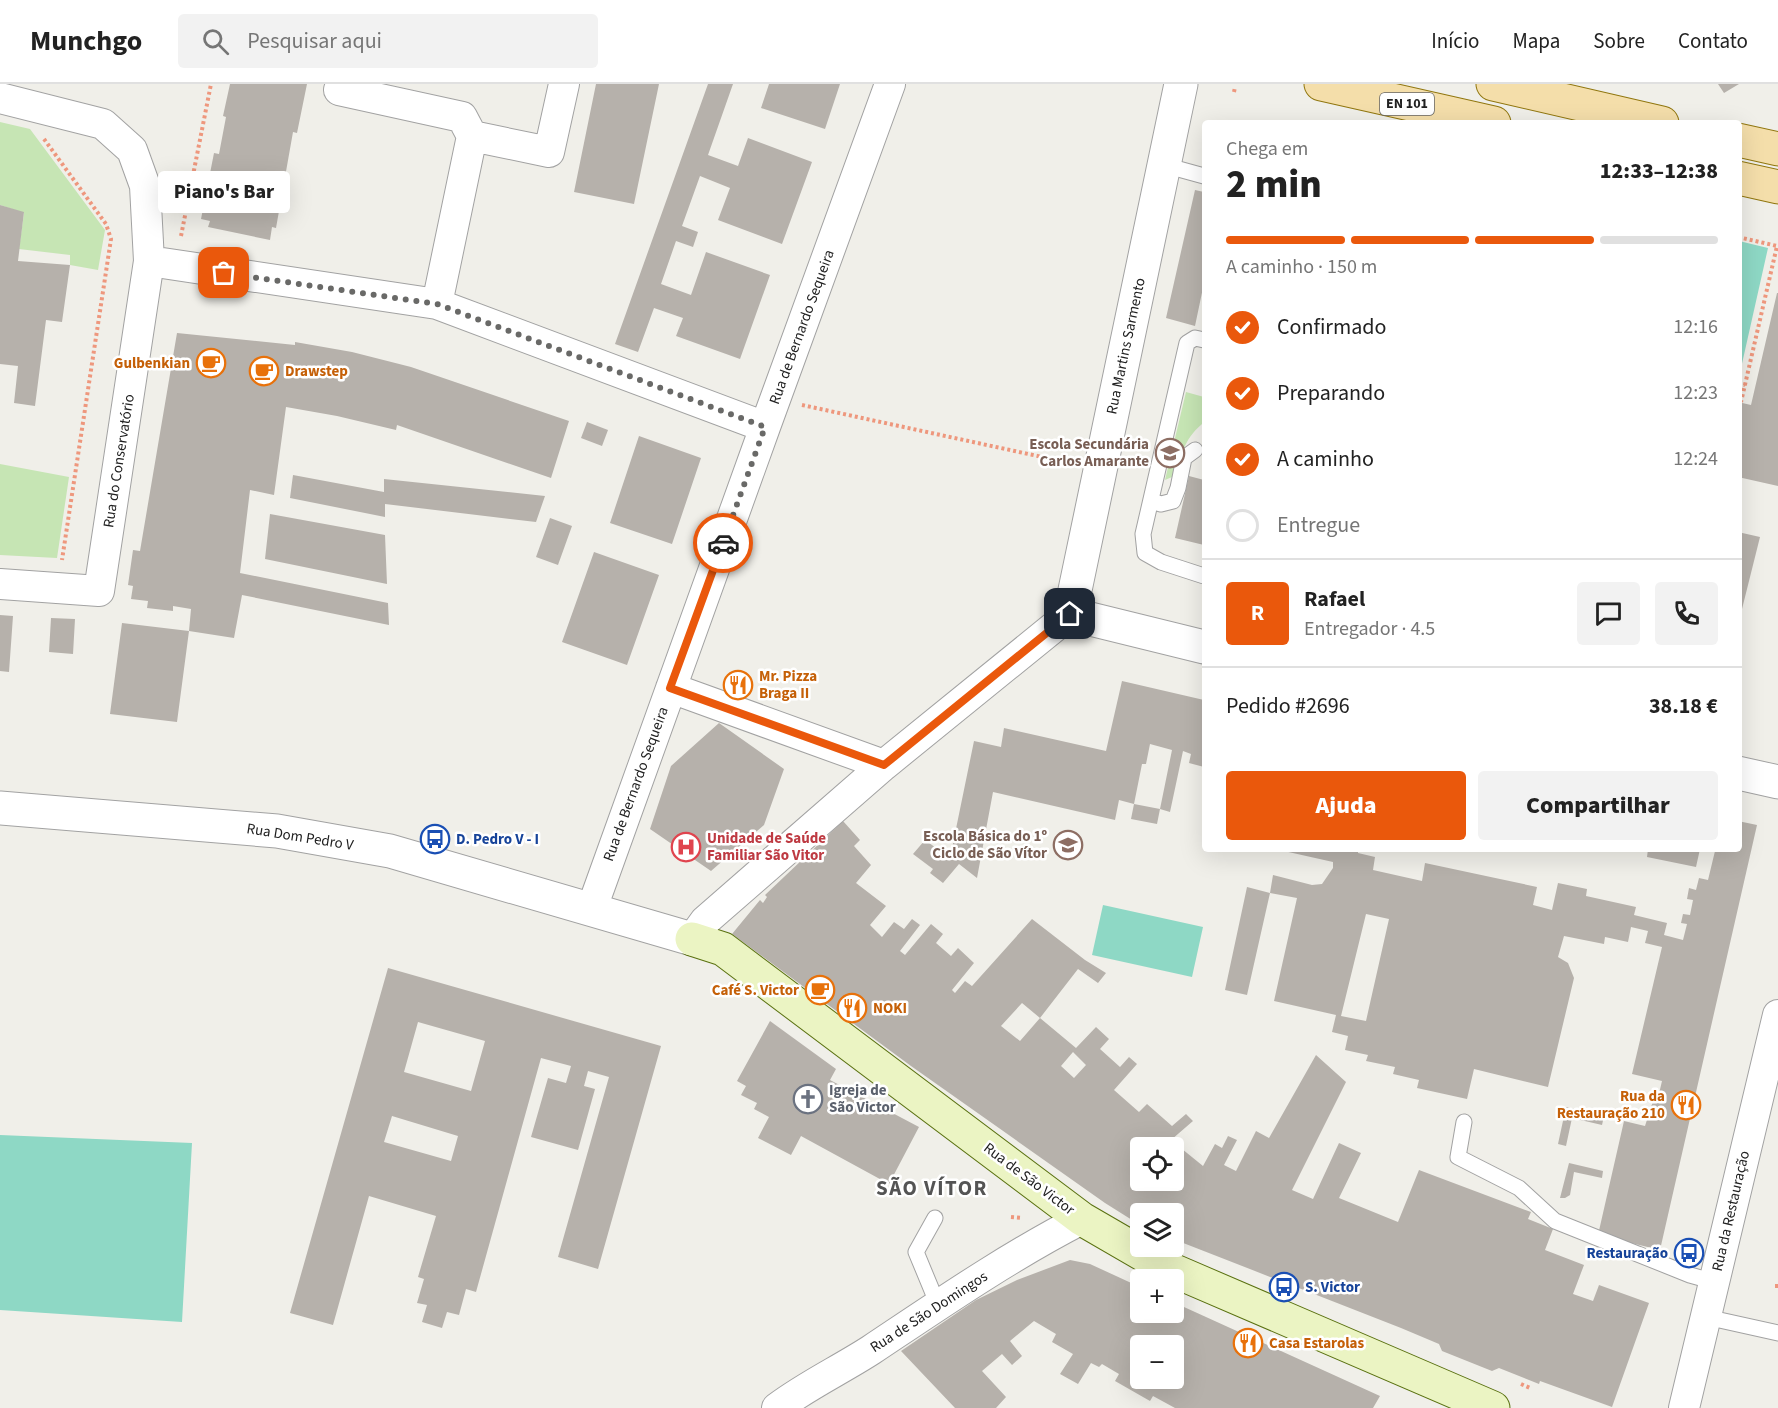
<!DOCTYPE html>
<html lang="pt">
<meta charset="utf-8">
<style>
body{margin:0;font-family:"Source Sans 3",sans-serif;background:#f2f2f2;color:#222;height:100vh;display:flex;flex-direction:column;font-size:22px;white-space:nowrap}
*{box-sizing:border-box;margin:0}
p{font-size:20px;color:#767676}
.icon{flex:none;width:33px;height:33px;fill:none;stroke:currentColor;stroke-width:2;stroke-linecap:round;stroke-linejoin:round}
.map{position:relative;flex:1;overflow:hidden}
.side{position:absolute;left:1202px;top:36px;width:540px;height:732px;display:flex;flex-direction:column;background:#fff;border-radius:6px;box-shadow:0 6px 24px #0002}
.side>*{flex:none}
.controls{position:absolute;left:1130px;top:1053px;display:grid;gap:12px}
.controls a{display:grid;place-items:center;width:54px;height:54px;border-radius:6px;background:#fff;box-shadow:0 6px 24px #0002;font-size:30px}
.pin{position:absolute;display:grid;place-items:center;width:51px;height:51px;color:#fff;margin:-26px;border-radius:12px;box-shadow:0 3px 9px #0006}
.courier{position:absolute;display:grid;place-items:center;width:60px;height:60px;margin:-30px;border:4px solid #ea580c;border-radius:50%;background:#fff;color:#222;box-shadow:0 2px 8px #0007}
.bubble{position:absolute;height:42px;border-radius:6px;background:#fff;box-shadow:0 6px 24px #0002;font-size:20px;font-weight:800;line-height:42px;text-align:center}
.overview em{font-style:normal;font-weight:800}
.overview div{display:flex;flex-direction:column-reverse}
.overview{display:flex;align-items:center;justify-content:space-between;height:102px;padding:0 24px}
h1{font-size:39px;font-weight:800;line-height:45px}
.bar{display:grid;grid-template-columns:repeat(4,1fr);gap:9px 6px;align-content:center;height:72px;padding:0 24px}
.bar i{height:8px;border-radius:4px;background:#e0e0e0}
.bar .selected{background:#ea580c}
.bar p{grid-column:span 4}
.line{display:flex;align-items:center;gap:15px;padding:0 24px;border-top:2px solid #e0e0e0}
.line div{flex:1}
.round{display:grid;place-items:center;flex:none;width:63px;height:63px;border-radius:6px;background:#f2f2f2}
ol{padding:0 24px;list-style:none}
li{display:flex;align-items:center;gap:18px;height:66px}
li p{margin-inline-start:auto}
li .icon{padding:6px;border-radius:50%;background:#ea580c;color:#fff;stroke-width:4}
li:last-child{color:#767676}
li i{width:33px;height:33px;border:3px solid #e0e0e0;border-radius:50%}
.cta{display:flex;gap:12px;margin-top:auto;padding:12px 24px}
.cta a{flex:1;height:69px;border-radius:6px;background:#ea580c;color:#fff;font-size:24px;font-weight:800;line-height:69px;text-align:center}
.cta a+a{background:#f2f2f2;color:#222}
header{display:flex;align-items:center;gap:36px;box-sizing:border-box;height:84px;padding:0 30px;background:#fff;border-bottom:2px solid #e0e0e0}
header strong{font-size:28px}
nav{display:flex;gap:33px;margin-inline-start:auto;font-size:21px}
.search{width:420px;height:54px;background:#f2f2f2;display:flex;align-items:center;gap:15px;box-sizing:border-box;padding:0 21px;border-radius:6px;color:#767676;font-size:22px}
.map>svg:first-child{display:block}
</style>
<header>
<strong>Munchgo</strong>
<div class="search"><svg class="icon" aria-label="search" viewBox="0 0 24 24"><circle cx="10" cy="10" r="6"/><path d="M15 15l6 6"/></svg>Pesquisar aqui</div>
<nav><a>Início</a><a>Mapa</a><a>Sobre</a><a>Contato</a></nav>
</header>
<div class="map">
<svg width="1778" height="1324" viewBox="0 0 1778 1324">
<rect width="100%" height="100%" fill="#f0efe9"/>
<path fill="#c6e5b4" d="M 0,38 L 30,45 L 105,146 L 98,186 L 70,181 L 70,171 L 19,165 L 24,129 L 0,121 Z
M 1186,308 L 1204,313 L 1204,341 L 1202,340 C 1182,357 1183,372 1172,393 L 1165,396 Z
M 0,380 L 69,393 L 57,474 L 0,471 Z"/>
<path fill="#8ed8c5" d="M 1739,157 L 1768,164 L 1739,293 L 1738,293 Z
M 1103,821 L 1203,843 L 1192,893 L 1092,871 Z
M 0,1051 L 192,1059 L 182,1238 L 0,1226 Z"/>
<path fill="#b6b1ab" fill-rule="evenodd" d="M 230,0 L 307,0 L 297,49 L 293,48 L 276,144 L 272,143 L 270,156 L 208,143 L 210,137 L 201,135 L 214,69 L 219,70 L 226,33 L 223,32 Z
M 596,0 L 659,0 L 634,120 L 574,108 Z
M 708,0 L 733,0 L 708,71 L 738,82 L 748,54 L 812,78 L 782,160 L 718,136 L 730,104 L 700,92 L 682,142 L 698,148 L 693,163 L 676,157 L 661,200 L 691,211 L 706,168 L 770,191 L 740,275 L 676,252 L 683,234 L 654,224 L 638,268 L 615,260 Z
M 769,0 L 840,0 L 825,45 L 761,24 Z
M 1718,0 L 1739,0 L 1724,9 Z
M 1195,106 L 1204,108 L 1204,199 L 1195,242 L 1166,234 Z
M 0,121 L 24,128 L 18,177 L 70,181 L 62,238 L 46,236 L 35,322 L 14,319 L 18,282 L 0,280 Z
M 1777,209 L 1778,209 L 1778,402 L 1738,393 L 1738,318 L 1751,321 Z
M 177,249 L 295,261 L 295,258 L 352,268 L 411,283 L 569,337 L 551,394 L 397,341 L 396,346 L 337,332 L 286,323 L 274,411 L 250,406 L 240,489 L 388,519 L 389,541 L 242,511 L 234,554 L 189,547 L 177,638 L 110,630 L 122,539 L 189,547 L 191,525 L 173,522 L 173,527 L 147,524 L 148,517 L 131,515 L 133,502 L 128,501 L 133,466 L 140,467 Z
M 587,338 L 608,346 L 602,362 L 581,354 Z
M 639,352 L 701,374 L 672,460 L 610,439 Z
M 293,391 L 384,408 L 384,395 L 545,412 L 536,438 L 385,420 L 385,433 L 290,414 Z
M 1189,392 L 1204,396 L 1204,461 L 1175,454 Z
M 270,430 L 385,451 L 387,500 L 265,475 Z
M 550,434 L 572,442 L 558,481 L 536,473 Z
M 1738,448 L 1760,453 L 1739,537 L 1738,537 Z
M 594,468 L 659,491 L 627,581 L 562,558 Z
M 0,531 L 13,532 L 9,588 L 0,587 Z
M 51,534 L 75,535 L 73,570 L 49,568 Z
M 1122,597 L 1204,616 L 1204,683 L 1189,679 L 1191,670 L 1183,667 L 1170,728 L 1160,725 L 1172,666 L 1150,660 L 1146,680 L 1142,680 L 1134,720 L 1160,725 L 1157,740 L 1131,735 L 1134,720 L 1119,716 L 1115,736 L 993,708 L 977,794 L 959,780 L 943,799 L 930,789 L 933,785 L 913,770 L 925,756 L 950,774 L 974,657 L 1001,663 L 1004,644 L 1106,667 Z
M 719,639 L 784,685 L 764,741 L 711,787 L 650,745 L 671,682 Z
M 843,737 L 860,756 L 854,762 L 871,781 L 856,799 L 886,822 L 870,841 L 882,853 L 894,838 L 904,845 L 912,835 L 920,841 L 900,867 L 905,871 L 931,840 L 943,850 L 936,859 L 951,872 L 958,864 L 974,879 L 952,906 L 955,909 L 965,897 L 972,902 L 1032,835 L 1085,876 L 1106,889 L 1098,899 L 1078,885 L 1040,934 L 1022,919 L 1001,942 L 1020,957 L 1040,934 L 1076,964 L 1096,943 L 1109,955 L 1100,965 L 1120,983 L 1129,973 L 1137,980 L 1114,1006 L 1139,1028 L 1147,1020 L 1172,1042 L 1186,1030 L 1193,1037 L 1171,1056 L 1203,1082 L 1215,1060 L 1222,1064 L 1228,1052 L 1237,1056 L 1224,1081 L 1236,1087 L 1256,1047 L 1269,1054 L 1316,971 L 1346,998 L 1292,1106 L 1313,1115 L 1339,1059 L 1361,1069 L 1339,1114 L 1398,1138 L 1419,1086 L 1531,1128 L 1528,1135 L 1553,1145 L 1545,1166 L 1584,1181 L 1573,1210 L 1593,1217 L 1599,1201 L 1649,1219 L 1612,1323 L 1540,1297 L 1539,1300 L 1499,1284 L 1492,1287 L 1442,1267 L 1439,1260 L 1401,1244 L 1173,1155 L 1173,1130 L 1140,1130 L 1140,1141 L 1105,1119 L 911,982 L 732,850 L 760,816 L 763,819 L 767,813 L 765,811 ZM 1073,968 L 1086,981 L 1074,994 L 1061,982 ZM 1140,1064 L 1173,1064 L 1173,1096 L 1140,1096 Z
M 1738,737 L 1757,741 L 1660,1166 L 1598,1151 L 1624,1037 L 1645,1042 L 1654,1014 L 1658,1014 L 1662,997 L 1632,990 L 1662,863 L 1645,859 L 1648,847 L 1631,843 L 1628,858 L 1605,853 L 1604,860 L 1564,852 L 1558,873 L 1568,879 L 1574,894 L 1548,1003 L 1474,985 L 1467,1015 L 1417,1004 L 1419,996 L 1393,990 L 1395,983 L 1366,977 L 1368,971 L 1345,966 L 1348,952 L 1332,948 L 1336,931 L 1274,917 L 1297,814 L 1270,809 L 1273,791 L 1312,801 L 1322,800 L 1333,784 L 1333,778 L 1275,765 L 1358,765 L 1358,769 L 1375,773 L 1373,786 L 1422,797 L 1425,779 L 1500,795 L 1537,803 L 1533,821 L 1552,826 L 1558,799 L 1587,805 L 1586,812 L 1636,823 L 1634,831 L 1667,839 L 1664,851 L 1683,856 L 1687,840 L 1681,839 L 1683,830 L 1690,831 L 1693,816 L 1687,815 L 1689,804 L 1696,806 L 1699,794 L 1708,796 L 1715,767 L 1708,765 L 1738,765 ZM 1366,830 L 1389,835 L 1366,937 L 1341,932 Z
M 1648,765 L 1700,765 L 1696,783 L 1647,773 Z
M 1247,803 L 1270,809 L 1247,911 L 1225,906 Z
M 388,884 L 661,962 L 598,1185 L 558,1173 L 609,993 L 588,987 L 584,1002 L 595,1005 L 578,1066 L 531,1053 L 548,994 L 566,999 L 571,982 L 541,974 L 476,1208 L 466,1205 L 459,1231 L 447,1228 L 442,1244 L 422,1238 L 427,1221 L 417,1219 L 424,1195 L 418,1193 L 436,1132 L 369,1112 L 333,1241 L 290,1229 ZM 418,938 L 485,957 L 471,1007 L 404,988 ZM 392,1032 L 458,1052 L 451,1077 L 384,1058 Z
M 770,937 L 836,985 L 830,996 L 919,1043 L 889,1100 L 801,1052 L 791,1071 L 758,1054 L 769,1033 L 754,1025 L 757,1019 L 741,1011 L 746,1002 L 737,997 Z
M 1566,1023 L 1604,1032 L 1602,1041 L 1572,1034 L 1566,1062 L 1558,1060 Z
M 1569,1079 L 1603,1087 L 1602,1094 L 1574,1088 L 1570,1111 L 1565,1114 L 1560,1114 Z
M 1070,1176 L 1090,1180 L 1140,1203 L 1140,1228 L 1173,1228 L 1173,1218 L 1380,1312 L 1373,1324 L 1175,1324 L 1153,1312 L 1150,1317 L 1115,1297 L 1119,1290 L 1102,1280 L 1099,1283 L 1091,1279 L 1078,1300 L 1060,1290 L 1073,1270 L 1052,1258 L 1056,1250 L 1034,1237 L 1010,1257 L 1022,1272 L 1012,1281 L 1002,1270 L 982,1287 L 1006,1313 L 996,1324 L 955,1324 L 901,1267 L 976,1216 L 1017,1196 ZM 1140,1262 L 1173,1262 L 1173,1294 L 1140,1294 Z"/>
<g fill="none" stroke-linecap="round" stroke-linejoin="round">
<g stroke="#a2a2a2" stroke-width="17">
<path id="service" d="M 1164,81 L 1204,92
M 1204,256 L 1195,254 L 1187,259 L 1143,450 L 1145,469 L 1161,478 L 1204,492
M 1151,417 L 1161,420 L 1173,417 L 1178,404 L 1184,374 L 1195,366
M 1464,1038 L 1458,1073 L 1519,1104 L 1555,1137 L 1690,1191 L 1715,1198
M 935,1134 L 916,1168 L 938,1221
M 1706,1233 L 1778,1249"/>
</g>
<g stroke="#a2a2a2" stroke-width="32">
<path id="minor" d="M 339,6 L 462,33 L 472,52
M 0,14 L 103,40 L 132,66 L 145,102 L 149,177 L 99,507 L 0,500
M 149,177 L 437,220 L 765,343
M 437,220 L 472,52 L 549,68 L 564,0
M 671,604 L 884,681
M 592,824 L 765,343 L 890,0
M 692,855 L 705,837 L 884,681 L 1070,530
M 777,1324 C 806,1302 840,1286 871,1266 C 940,1220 1008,1173 1082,1135
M 1684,1324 L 1778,931"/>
</g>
<g stroke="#a2a2a2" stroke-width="35">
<path id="tertiary" d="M 1181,0 L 1070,530 L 1204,563
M 1738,689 L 1778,698
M 0,724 L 277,747 L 390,767 L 692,855"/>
</g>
<g stroke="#5a7110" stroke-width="35">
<path id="secondary" d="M 692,855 L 723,865 L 1082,1135 L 1163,1182 L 1493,1324"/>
</g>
<g stroke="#90760e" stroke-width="35">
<path id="primary" d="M 1321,0 L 1494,39
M 1493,0 L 1662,39
M 1738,56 L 1778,65
M 1738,94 L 1778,103"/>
</g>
<path stroke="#ee977d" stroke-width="4" stroke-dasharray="3 3" stroke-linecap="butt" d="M 1234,8 L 1235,3
M 44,55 L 106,140 L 111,155 L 62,476
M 181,152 L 211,0
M 1738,153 L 1777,162 L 1741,318
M 1738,299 L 1745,301
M 802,321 L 1070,379
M 1011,1133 L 1022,1134
M 1775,1202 L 1778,1202
M 1521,1300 L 1530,1304"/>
<use href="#service" stroke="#fff" stroke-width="15"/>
<use href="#minor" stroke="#fff" stroke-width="30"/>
<use href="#tertiary" stroke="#fff" stroke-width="33"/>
<use href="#secondary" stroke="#ebf4c3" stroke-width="33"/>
<use href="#primary" stroke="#f4deaa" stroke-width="33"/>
</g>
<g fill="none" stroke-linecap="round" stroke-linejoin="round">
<path stroke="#696967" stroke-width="6" stroke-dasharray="0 10.8" d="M 224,189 L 437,220 L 765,343 L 723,459"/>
<path stroke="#ea580c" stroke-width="8" d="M 723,459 L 670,604 L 884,681 L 1070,530"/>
</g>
<defs>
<g id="cafe-ring" transform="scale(1.5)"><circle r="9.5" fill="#fff" stroke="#e8710a" stroke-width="1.5"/><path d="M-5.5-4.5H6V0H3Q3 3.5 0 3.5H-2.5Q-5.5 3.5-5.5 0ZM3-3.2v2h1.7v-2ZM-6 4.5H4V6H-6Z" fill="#e8710a"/></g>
<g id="school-ring" transform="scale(1.5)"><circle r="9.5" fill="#fff" stroke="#8d6e63" stroke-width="1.5"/><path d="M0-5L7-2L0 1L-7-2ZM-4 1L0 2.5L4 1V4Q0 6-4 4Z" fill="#8d6e63"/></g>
<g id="restaurant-ring" transform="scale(1.5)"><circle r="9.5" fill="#fff" stroke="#e8710a" stroke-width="1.5"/><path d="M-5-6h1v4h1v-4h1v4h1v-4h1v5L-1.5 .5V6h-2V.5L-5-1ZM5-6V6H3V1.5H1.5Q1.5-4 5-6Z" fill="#e8710a"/></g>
<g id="bus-ring" transform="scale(1.5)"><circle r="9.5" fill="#fff" stroke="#1a4fb4" stroke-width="1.5"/><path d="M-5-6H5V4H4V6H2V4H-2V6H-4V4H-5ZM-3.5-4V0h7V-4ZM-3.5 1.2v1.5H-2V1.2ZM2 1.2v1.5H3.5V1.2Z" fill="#1a4fb4"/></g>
<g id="hospital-ring" transform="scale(1.5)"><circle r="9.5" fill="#fff" stroke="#e0444e" stroke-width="1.5"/><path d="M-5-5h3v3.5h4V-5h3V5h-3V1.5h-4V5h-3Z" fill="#e0444e"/></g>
<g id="church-ring" transform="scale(1.5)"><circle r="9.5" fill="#fff" stroke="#6b7280" stroke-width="1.5"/><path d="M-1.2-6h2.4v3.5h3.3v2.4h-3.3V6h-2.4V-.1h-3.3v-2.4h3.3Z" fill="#6b7280"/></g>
</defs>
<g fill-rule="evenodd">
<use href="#cafe-ring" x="211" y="279"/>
<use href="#cafe-ring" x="264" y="287"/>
<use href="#school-ring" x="1170" y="369"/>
<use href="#restaurant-ring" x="738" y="601"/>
<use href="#bus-ring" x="435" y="755"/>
<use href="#school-ring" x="1068" y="761"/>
<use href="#hospital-ring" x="686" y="763"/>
<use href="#cafe-ring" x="820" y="906"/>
<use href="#restaurant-ring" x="852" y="924"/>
<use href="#church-ring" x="808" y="1015"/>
<use href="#restaurant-ring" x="1686" y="1021"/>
<use href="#bus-ring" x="1689" y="1169"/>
<use href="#bus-ring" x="1284" y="1203"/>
<use href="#restaurant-ring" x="1248" y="1259"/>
</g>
<g text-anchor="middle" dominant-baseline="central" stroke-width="5" stroke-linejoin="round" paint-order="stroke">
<rect fill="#fff" stroke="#646464" stroke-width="1.5" x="1380" y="9" width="54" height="22" rx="4.5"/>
<g font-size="14" font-weight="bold" fill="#212121">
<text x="1407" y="20">EN 101</text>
</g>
<g font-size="15" fill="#212121" stroke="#fff">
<text transform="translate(802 243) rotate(-70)">Rua de Bernardo Sequeira</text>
<text transform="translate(1126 262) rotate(-78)">Rua Martins Sarmento</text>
<text transform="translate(119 377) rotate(-81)">Rua do Conservatório</text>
<text transform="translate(636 700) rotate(-70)">Rua de Bernardo Sequeira</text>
<text transform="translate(300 753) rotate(9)">Rua Dom Pedro V</text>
<text transform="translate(1029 1095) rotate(37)">Rua de São Victor</text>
<text transform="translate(1731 1127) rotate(-77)">Rua da Restauração</text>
<text transform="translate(929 1228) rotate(-33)">Rua de São Domingos</text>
</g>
<g font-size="15" font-weight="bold" fill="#c56008" stroke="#fff" text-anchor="start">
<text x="190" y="279" text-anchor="end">Gulbenkian</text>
<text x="285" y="287">Drawstep</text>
<text x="759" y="592">Mr. Pizza<tspan x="759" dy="17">Braga II</tspan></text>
<text x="799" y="906" text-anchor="end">Café S. Victor</text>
<text x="873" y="924">NOKI</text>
<text x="1665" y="1012" text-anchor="end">Rua da<tspan x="1665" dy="17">Restauração 210</tspan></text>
<text x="1269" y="1259">Casa Estarolas</text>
</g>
<g font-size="15" font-weight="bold" fill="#785e54" stroke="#fff" text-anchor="end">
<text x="1149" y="360">Escola Secundária<tspan x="1149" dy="17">Carlos Amarante</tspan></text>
<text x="1047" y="752">Escola Básica do 1º<tspan x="1047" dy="17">Ciclo de São Vítor</tspan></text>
</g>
<g font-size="15" font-weight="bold" fill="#be3a42" stroke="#fff" text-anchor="start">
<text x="707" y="754">Unidade de Saúde<tspan x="707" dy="17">Familiar São Vitor</tspan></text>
</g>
<g font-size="15" font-weight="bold" fill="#164399" stroke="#fff" text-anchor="start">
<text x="456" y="755">D. Pedro V - I</text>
<text x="1668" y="1169" text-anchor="end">Restauração</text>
<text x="1305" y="1203">S. Victor</text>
</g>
<g font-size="15" font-weight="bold" fill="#5b616d" stroke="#fff" text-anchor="start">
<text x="829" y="1006">Igreja de<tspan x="829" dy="17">São Victor</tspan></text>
</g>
<g font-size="21" font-weight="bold" letter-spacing="1.5" fill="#545454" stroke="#fff">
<text x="932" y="1104">SÃO VÍTOR</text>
</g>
</g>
</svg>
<div class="controls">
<a><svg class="icon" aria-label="locate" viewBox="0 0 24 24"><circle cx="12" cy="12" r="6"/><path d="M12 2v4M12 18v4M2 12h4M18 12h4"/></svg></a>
<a><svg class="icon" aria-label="layers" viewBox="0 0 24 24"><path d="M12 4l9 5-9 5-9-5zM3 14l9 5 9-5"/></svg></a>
<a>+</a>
<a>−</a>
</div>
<div class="pin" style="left:224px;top:189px;background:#ea580c"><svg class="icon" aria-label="bag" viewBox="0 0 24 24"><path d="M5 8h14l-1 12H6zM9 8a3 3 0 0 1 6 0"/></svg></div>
<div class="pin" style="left:1070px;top:530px;background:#1f2937"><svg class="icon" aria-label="home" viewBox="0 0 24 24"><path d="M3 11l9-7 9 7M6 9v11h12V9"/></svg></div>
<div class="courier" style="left:723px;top:459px"><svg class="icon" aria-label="car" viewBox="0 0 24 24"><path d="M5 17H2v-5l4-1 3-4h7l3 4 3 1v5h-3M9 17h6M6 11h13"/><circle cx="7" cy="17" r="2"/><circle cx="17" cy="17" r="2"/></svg></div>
<div class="bubble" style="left:158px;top:87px;width:132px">Piano's Bar</div>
<section class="side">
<div class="overview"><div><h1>2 min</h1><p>Chega em</p></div><em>12:33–12:38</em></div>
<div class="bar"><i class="selected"></i><i class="selected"></i><i class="selected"></i><i></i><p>A caminho · 150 m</p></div>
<ol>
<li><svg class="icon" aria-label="check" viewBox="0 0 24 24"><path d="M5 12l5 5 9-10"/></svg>Confirmado<p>12:16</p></li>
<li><svg class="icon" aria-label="check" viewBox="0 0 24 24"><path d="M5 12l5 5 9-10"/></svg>Preparando<p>12:23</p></li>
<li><svg class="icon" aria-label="check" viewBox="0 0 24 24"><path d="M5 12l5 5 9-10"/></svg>A caminho<p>12:24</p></li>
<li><i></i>Entregue</li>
</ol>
<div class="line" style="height:108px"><b class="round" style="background:#ea580c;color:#fff">R</b><div><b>Rafael</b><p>Entregador · 4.5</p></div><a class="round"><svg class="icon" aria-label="chat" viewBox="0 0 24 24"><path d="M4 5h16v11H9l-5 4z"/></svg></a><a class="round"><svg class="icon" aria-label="phone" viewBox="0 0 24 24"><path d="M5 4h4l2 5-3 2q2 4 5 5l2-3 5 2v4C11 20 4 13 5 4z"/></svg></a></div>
<div class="line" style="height:78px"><div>Pedido #2696</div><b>38.18 €</b></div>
<div class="cta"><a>Ajuda</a><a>Compartilhar</a></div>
</section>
</div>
